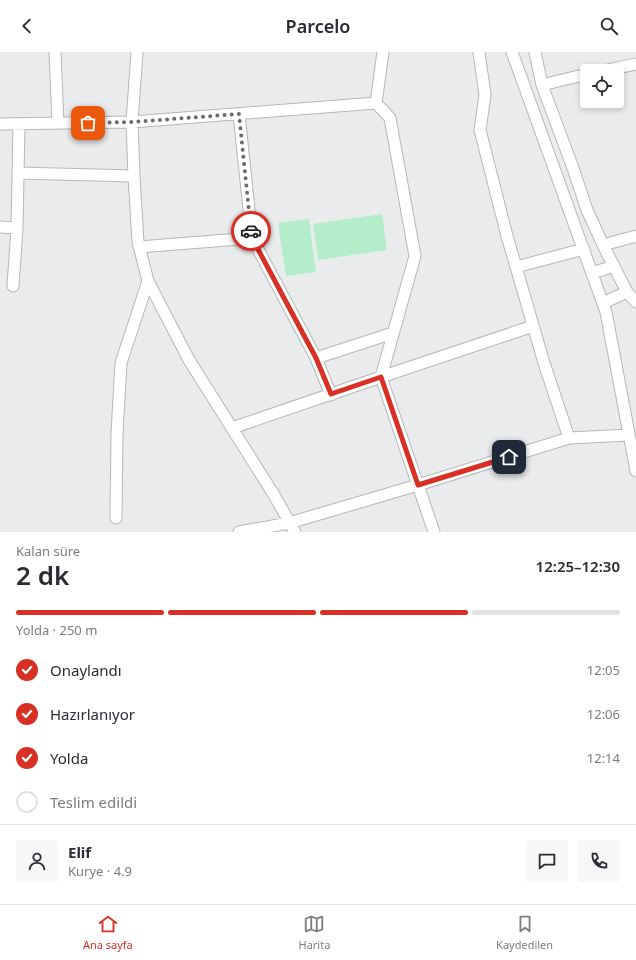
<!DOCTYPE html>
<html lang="tr">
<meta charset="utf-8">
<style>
body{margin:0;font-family:"Noto Sans",sans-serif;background:#f7f7f7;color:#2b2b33;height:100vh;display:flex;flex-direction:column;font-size:15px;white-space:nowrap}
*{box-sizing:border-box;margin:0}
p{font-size:13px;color:#7c7c81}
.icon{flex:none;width:22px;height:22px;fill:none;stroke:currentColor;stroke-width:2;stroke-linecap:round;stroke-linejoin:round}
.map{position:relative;height:480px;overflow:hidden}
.panel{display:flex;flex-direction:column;background:#fff;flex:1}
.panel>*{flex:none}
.buttons{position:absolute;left:580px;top:12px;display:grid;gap:8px}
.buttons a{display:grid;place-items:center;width:44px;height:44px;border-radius:4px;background:#fff;box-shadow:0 2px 6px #0003;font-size:20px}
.pin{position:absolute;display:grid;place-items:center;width:34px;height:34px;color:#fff;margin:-17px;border-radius:8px;box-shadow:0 2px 6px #0006}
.courier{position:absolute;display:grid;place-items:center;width:40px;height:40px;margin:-20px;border:3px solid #d93025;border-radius:50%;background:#fff;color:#222;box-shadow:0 1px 5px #0007}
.headline em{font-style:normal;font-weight:600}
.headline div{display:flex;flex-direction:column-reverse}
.headline{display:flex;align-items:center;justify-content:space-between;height:68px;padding:0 16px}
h1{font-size:26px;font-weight:600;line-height:30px}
.bar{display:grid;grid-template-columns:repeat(4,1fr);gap:6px 4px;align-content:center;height:48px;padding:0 16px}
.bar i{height:5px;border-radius:3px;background:#e1e1e2}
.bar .selected{background:#d93025}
.bar p{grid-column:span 4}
.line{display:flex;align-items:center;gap:10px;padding:0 16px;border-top:1px solid #e1e1e2}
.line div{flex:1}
.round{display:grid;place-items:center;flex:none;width:42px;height:42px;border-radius:4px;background:#f7f7f7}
ol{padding:0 16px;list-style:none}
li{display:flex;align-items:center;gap:12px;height:44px}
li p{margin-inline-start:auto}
li .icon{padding:4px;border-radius:50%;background:#d93025;color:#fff;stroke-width:4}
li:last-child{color:#7c7c81}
li i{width:22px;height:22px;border:2px solid #e1e1e2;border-radius:50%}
header{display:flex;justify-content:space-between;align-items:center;height:52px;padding:0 16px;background:#fff;font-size:18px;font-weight:600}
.menu{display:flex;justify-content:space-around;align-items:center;height:56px;border-top:1px solid #e1e1e2;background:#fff;font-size:11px;color:#7c7c81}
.menu a{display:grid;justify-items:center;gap:2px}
.menu .selected{color:#d93025}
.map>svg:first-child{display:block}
</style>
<header><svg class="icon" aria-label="back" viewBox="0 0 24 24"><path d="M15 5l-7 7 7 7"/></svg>Parcelo<svg class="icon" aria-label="search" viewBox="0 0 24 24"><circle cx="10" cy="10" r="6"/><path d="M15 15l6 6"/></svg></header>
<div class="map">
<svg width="636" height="480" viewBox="0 0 636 480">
<rect width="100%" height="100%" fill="#eaebed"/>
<path fill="#b3edca" d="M 382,162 L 387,198 L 318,208 L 313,172 Z
M 309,167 L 316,220 L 286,224 L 278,171 Z"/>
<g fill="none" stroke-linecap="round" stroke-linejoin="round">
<g stroke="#b5b7b8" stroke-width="13">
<path id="minor" d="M 55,0 L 58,71
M 137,0 L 132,70 L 134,124 L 138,190 L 148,229 L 189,308 L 274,443 L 295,480
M 479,0 L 485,43 L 480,78 L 507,184 L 544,311 L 569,386
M 512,0 L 606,260 L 636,419
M 535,0 L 542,33 L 573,116 L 587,158 L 603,193 L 627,240 L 636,250
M 603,19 L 636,12
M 542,33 L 587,22
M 239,62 L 252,186 L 316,306 L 393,281
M 0,72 L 132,70 L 376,51
M 18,121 L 134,124
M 0,175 L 17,176
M 603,193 L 636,184
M 139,195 L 252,186
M 516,215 L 584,197
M 592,221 L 614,214
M 13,234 L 17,176 L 19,72
M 603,251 L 627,240
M 316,306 L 331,343
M 381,325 L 415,204 L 390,66 L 376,51 L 383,0
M 381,325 L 533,274
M 232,376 L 381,325 L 434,480
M 116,466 L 117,381 L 121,311 L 148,229
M 239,480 L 289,471 L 418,433 L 569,386 L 629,383"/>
</g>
<use href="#minor" stroke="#fff" stroke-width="11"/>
</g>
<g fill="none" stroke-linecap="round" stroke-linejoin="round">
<path stroke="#6a6b6c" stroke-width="4" stroke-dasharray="0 7.2" d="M 88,71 L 132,70 L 239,62 L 251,179"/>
<path stroke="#d93025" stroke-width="5" d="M 251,179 L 252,186 L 316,306 L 331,342 L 381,325 L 418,433 L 509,405"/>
</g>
</svg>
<div class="buttons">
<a><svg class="icon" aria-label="locate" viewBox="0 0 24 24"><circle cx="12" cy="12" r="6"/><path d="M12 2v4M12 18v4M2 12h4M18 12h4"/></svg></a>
</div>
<div class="pin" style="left:88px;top:71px;background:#ea580c"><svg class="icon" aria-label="bag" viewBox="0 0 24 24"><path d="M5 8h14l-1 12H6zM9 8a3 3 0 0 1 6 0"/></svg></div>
<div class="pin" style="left:509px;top:405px;background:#1f2937"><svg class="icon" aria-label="home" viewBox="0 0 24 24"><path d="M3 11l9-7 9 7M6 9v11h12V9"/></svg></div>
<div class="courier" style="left:251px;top:179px"><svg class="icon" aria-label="car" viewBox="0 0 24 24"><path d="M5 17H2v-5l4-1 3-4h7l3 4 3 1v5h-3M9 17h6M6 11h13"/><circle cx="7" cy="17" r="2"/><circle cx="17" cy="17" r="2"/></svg></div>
</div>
<section class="panel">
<div class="headline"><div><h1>2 dk</h1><p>Kalan süre</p></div><em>12:25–12:30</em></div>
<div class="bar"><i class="selected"></i><i class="selected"></i><i class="selected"></i><i></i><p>Yolda · 250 m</p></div>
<ol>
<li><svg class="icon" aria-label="check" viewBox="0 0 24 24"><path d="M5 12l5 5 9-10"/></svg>Onaylandı<p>12:05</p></li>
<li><svg class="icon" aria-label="check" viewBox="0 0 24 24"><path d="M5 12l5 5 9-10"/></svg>Hazırlanıyor<p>12:06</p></li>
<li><svg class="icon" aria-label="check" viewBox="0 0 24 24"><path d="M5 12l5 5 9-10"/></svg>Yolda<p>12:14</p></li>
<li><i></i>Teslim edildi</li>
</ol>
<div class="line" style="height:72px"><a class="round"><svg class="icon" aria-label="person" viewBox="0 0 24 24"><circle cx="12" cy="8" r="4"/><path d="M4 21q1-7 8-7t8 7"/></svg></a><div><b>Elif</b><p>Kurye · 4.9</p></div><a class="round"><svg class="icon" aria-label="chat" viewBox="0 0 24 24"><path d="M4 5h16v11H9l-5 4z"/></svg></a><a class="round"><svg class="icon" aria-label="phone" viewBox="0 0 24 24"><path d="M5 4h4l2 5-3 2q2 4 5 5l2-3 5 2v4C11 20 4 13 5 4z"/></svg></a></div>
</section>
<nav class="menu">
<a class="selected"><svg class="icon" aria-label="home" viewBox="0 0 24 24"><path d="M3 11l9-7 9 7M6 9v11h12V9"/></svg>Ana sayfa</a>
<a><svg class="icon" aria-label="map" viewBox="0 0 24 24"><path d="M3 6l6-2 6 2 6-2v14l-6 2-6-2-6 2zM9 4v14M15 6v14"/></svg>Harita</a>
<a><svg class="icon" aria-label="saved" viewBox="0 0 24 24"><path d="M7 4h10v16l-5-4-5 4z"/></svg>Kaydedilen</a>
</nav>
